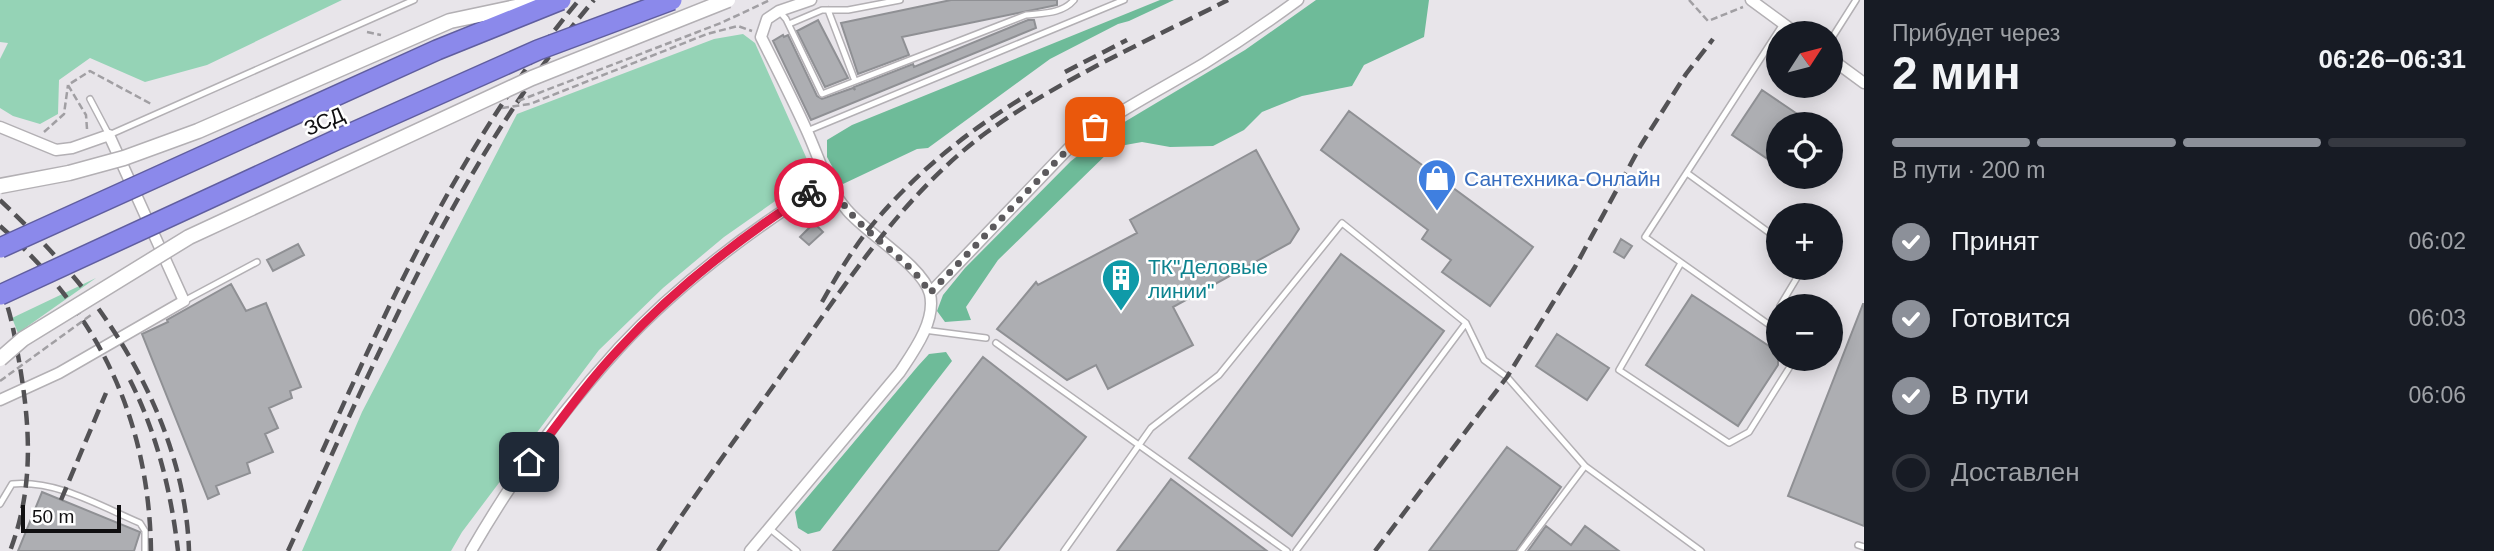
<!DOCTYPE html>
<html lang="ru">
<meta charset="utf-8">
<style>
body{margin:0;font-family:Helvetica,sans-serif;background:#242831;color:#f1f3f6;height:100vh;display:flex;flex-direction:column;font-size:26px;white-space:nowrap}
*{box-sizing:border-box;margin:0}
p{font-size:23px;color:#9ea1a6}
.icon{flex:none;width:38px;height:38px;fill:none;stroke:currentColor;stroke-width:2;stroke-linecap:round;stroke-linejoin:round}
.map{position:relative;flex:1;overflow:hidden}
.details{display:flex;flex-direction:column;background:#171b24;width:630px}
.details>*{flex:none}
.needle{width:46px;rotate:54deg}
.fabs{position:absolute;left:1766px;top:21px;display:grid;gap:14px}
.fabs a{display:grid;place-items:center;width:77px;height:77px;border-radius:50%;background:#171b24;box-shadow:0 4px 18px #0003;font-size:35px}
.scale{position:absolute;left:21px;bottom:18px;width:100px;box-sizing:border-box;padding-left:7px;border:4px solid #100f11;border-top:0;font-size:19px;line-height:24px;white-space:nowrap;color:#100f11;-webkit-text-stroke:5px #fff;paint-order:stroke}
.pin{position:absolute;display:grid;place-items:center;width:60px;height:60px;color:#fff;margin:-30px;border-radius:14px;box-shadow:0 4px 10px #0006}
.courier{position:absolute;display:grid;place-items:center;width:70px;height:70px;margin:-35px;border:5px solid #e11d48;border-radius:50%;background:#fff;color:#222;box-shadow:0 2px 9px #0007}
.overview em{font-style:normal;font-weight:700}
.overview div{display:flex;flex-direction:column-reverse}
.overview{display:flex;align-items:center;justify-content:space-between;height:119px;padding:0 28px}
h1{font-size:46px;font-weight:700;line-height:52px}
.bar{display:grid;grid-template-columns:repeat(4,1fr);gap:10px 7px;align-content:center;height:84px;padding:0 28px}
.bar i{height:9px;border-radius:5px;background:#363941}
.bar .current{background:#8c9099}
.bar p{grid-column:span 4}
ol{padding:0 28px;list-style:none}
li{display:flex;align-items:center;gap:21px;height:77px}
li p{margin-inline-start:auto}
li .icon{padding:7px;border-radius:50%;background:#8c9099;color:#fff;stroke-width:4}
li:last-child{color:#9ea1a6}
li i{width:38px;height:38px;border:4px solid #363941;border-radius:50%}
main{display:flex;flex:1;min-height:0}
.map>svg:first-child{display:block}
</style>
<main>
<div class="map">
<svg width="1864" height="551" viewBox="0 0 1864 551">
<rect width="100%" height="100%" fill="#e8e5ea"/>
<path fill="#95d3b6" d="M 0,0 L 342,0 L 207,65 L 145,82 L 90,58 L 59,80 L 58,114 L 40,124 L 13,116 L 0,108 L 0,59 L 8,43 L 0,42 Z
M 743,34 L 755,43 L 810,166 L 798,185 L 724,237 L 663,288 L 599,350 L 462,532 L 451,551 L 302,551 L 362,412 L 517,114 L 714,39 Z
M 96,278 L 18,333 L 12,318 Z"/>
<path fill="#6ebb99" d="M 1160,0 L 1174,0 L 1129,21 L 1118,24 L 1050,59 L 928,148 L 917,149 L 843,184 L 840,181 L 827,157 L 827,140 L 852,125 Z
M 1316,0 L 1429,0 L 1424,37 L 1364,65 L 1352,86 L 1302,96 L 1262,112 L 1244,130 L 1213,146 L 1170,147 L 1142,142 L 1114,147 L 998,260 L 966,307 L 971,320 L 945,322 L 937,311 L 943,295 L 965,268 L 1071,161 L 1111,130 L 1245,50 Z
M 946,352 L 952,361 L 820,531 L 808,534 L 798,528 L 795,512 L 918,366 L 929,354 Z"/>
<path fill="#adaeb2" stroke="#8f9094" stroke-width="2" d="M 951,0 L 1057,0 L 1057,5 L 902,37 L 909,55 L 858,74 L 841,23 Z
M 818,20 L 848,78 L 825,87 L 797,31 Z
M 1028,20 L 1034,20 L 1036,28 L 811,120 L 773,41 L 783,35 L 784,37 L 788,35 L 817,96 L 822,99 L 853,88 L 855,90 L 854,87 L 913,64 L 914,67 Z
M 1762,90 L 1812,124 L 1778,124 L 1778,166 L 1732,135 Z
M 1349,111 L 1533,247 L 1490,306 L 1442,272 L 1451,260 L 1422,239 L 1428,230 L 1321,150 Z
M 1256,150 L 1299,229 L 1290,243 L 1173,307 L 1193,345 L 1108,389 L 1096,365 L 1067,380 L 997,329 L 1036,282 L 1038,285 L 1137,233 L 1130,220 Z
M 814,223 L 823,232 L 809,245 L 800,237 Z
M 1621,239 L 1632,246 L 1624,258 L 1614,252 Z
M 298,244 L 304,255 L 273,271 L 267,260 Z
M 1341,254 L 1444,331 L 1292,536 L 1189,458 Z
M 231,284 L 246,311 L 266,303 L 301,387 L 290,391 L 292,398 L 269,408 L 278,428 L 265,434 L 273,452 L 247,463 L 250,473 L 216,486 L 219,494 L 208,499 L 142,334 L 168,322 L 167,320 Z
M 1692,295 L 1778,352 L 1778,365 L 1738,426 L 1646,365 Z
M 1863,304 L 1864,304 L 1864,526 L 1788,496 Z
M 1557,334 L 1609,368 L 1587,400 L 1536,366 Z
M 983,357 L 1086,437 L 998,551 L 833,551 Z
M 1507,447 L 1561,487 L 1516,551 L 1429,551 Z
M 1171,479 L 1267,551 L 1117,551 Z
M 42,492 L 140,532 L 134,551 L 18,551 Z
M 1546,526 L 1571,545 L 1585,526 L 1619,551 L 1528,551 Z"/>
<g fill="none" stroke-linecap="round" stroke-linejoin="round">
<g stroke="#b3b0b4" stroke-width="8">
<path id="service" d="M 828,10 L 855,81
M 779,11 L 786,19 L 822,94 L 1026,15 C 1043,13 1062,14 1074,0
M 789,24 L 822,10 L 848,10 L 900,0
M 1830,41 L 1856,0
M 90,99 L 109,135 L 414,0
M 807,131 L 1124,0
M 1687,173 L 1778,239
M 1681,263 L 1619,370 L 1729,443 L 1749,432 L 1791,365 L 1792,359
M 184,301 L 257,262
M 1780,306 L 1798,276 L 1796,268
M 924,330 L 986,338
M 1778,331 L 1645,237 L 1783,24
M 996,343 L 1287,551
M 1585,466 L 1701,551
M 0,504 L 12,484 C 57,480 100,506 140,523 L 145,531 L 145,551
M 769,528 L 797,551
M 1858,545 L 1864,547
M 1064,551 L 1151,428 L 1219,375 L 1342,223 L 1466,323 L 1484,360 L 1507,377 L 1585,466 L 1521,551
M 1296,551 L 1466,323"/>
</g>
<g stroke="#b3b0b4" stroke-width="13">
<path id="minor" d="M 1751,0 L 1796,33
M 1830,58 L 1864,83
M 0,127 L 56,150 L 72,148 L 109,135 L 184,301 L 59,373 L 0,400
M 930,293 L 1069,148 C 1111,114 1158,91 1205,63 C 1237,43 1268,22 1298,0
M 471,551 C 512,480 563,409 619,348 C 679,283 752,229 827,182
M 750,551 L 900,372 C 914,351 936,321 930,294 C 923,266 866,233 847,210 C 826,186 819,157 806,129 C 792,98 776,67 761,37 L 767,19 L 779,11 L 811,0"/>
</g>
<path stroke="#a19fa3" stroke-width="2.5" stroke-dasharray="7 3.5" stroke-linecap="butt" d="M 1689,0 L 1708,21 L 1743,7
M 367,32 L 381,35
M 502,108 L 530,104 L 707,34 L 738,26 L 752,31
M 87,129 L 86,115 L 68,85 L 90,71 L 153,105
M 44,132 L 64,114 L 68,85"/>
<use href="#service" stroke="#fff" stroke-width="5"/>
<use href="#minor" stroke="#fff" stroke-width="10"/>
<path stroke="#535255" stroke-width="4.5" stroke-dasharray="14 7" stroke-linecap="butt" d="M 1065,72 L 1127,40
M 0,200 C 27,226 54,253 78,282 C 139,357 186,453 189,551
M 0,226 C 99,314 149,419 151,551
M 0,288 C 10,307 14,333 18,355 C 30,423 35,485 10,551
M 822,302 C 836,277 851,252 868,230 C 914,173 970,129 1032,92
M 130,380 C 157,434 171,491 178,551
M 322,452 C 393,293 467,134 579,0
M 61,500 L 106,393
M 288,551 C 375,361 458,160 594,0
M 658,551 C 700,487 745,426 789,364 C 847,282 904,193 987,132 C 1061,79 1147,41 1228,0
M 1375,551 L 1507,377 L 1575,267 L 1641,145 L 1686,74 L 1713,39"/>
<g stroke="#b3b0b4" stroke-width="17" stroke-linecap="butt">
<path id="secondary-bridge" d="M 0,186 L 69,173 L 124,158 L 198,131 L 450,21 L 535,3
M 0,359 L 23,339 L 189,237 L 532,78 L 728,0"/>
</g>
<g stroke="#605e9f" stroke-width="22" stroke-linecap="butt">
<path id="motorway-bridge" d="M 0,248 L 437,50 L 561,0
M 0,295 L 336,140 L 538,50 L 672,0"/>
</g>
<path stroke="#a19fa3" stroke-width="2.5" stroke-dasharray="7 3.5" stroke-linecap="butt" d="M 518,101 L 721,23 L 770,0
M 0,381 L 91,315"/>
<use href="#secondary-bridge" stroke="#fff" stroke-width="14"/>
<use href="#motorway-bridge" stroke="#8b89eb" stroke-width="19"/>
</g>
<g fill="none" stroke-linecap="round" stroke-linejoin="round">
<path stroke="#5c5a5d" stroke-width="7" stroke-dasharray="0 12.6" d="M 809,193 L 827,182 C 839,199 850,214 865,228 C 888,250 913,265 930,293 L 1069,148 L 1095,127"/>
<path stroke="#e11d48" stroke-width="9" d="M 529,462 C 558,424 586,384 619,349 C 672,291 743,236 809,193"/>
</g>
<defs>
<g id="shop-pin" transform="scale(2.0125)"><path d="M0 17L-7.5 6A9.5 9.5 0 1 1 7.5 6Z" fill="#3f7fe0" stroke="#fff"/><path d="M-5-2.5h2.3a2.7 3.5 0 0 1 5.4 0H5L5.5 6h-11ZM-1.5-2.5h3a1.5 2.3 0 0 0-3 0Z" fill="#fff"/></g>
<g id="building-pin" transform="scale(2.0125)"><path d="M0 17L-7.5 6A9.5 9.5 0 1 1 7.5 6Z" fill="#0f9aa8" stroke="#fff"/><path d="M-4-6H4V6H1V3H-1V6H-4ZM-2.5-4.3h1.7v1.8h-1.7ZM.8-4.3h1.7v1.8H.8ZM-2.5-1h1.7V.8h-1.7ZM.8-1h1.7V.8H.8Z" fill="#fff"/></g>
</defs>
<g fill-rule="evenodd">
<use href="#shop-pin" x="1437" y="178"/>
<use href="#building-pin" x="1121" y="278"/>
</g>
<g text-anchor="middle" dominant-baseline="central" stroke-width="5" stroke-linejoin="round" paint-order="stroke">
<g font-size="21" fill="#100f11" stroke="#fff">
<text transform="translate(324 121) rotate(-24)">ЗСД</text>
</g>
<g font-size="21" fill="#366cbe" stroke="#fff" text-anchor="start">
<text x="1464" y="178">Сантехника-Онлайн</text>
</g>
<g font-size="21" fill="#0d838f" stroke="#fff" text-anchor="start">
<text x="1148" y="266">ТК"Деловые<tspan x="1148" dy="24">линии"</tspan></text>
</g>
</g>
</svg>
<div class="fabs">
<a><svg class="needle" viewBox="-14 -14 28 28"><path d="M0-13l5 13h-10z" fill="#e53935"/><path d="M0 13l5-13h-10z" fill="#9ea1a6"/></svg></a>
<a><svg class="icon" aria-label="locate" viewBox="0 0 24 24"><circle cx="12" cy="12" r="6"/><path d="M12 2v4M12 18v4M2 12h4M18 12h4"/></svg></a>
<a>+</a>
<a>−</a>
</div>
<div class="scale">50 m</div>
<div class="pin" style="left:1095px;top:127px;background:#ea580c"><svg class="icon" aria-label="bag" viewBox="0 0 24 24"><path d="M5 8h14l-1 12H6zM9 8a3 3 0 0 1 6 0"/></svg></div>
<div class="pin" style="left:529px;top:462px;background:#1f2937"><svg class="icon" aria-label="home" viewBox="0 0 24 24"><path d="M3 11l9-7 9 7M6 9v11h12V9"/></svg></div>
<div class="courier" style="left:809px;top:193px"><svg class="icon" aria-label="bike" viewBox="0 0 24 24"><circle cx="6" cy="16" r="4"/><circle cx="18" cy="16" r="4"/><path d="M6 16l4-8h5l3 8M10 8l3 8H6M13 5h3"/></svg></div>
</div>
<section class="details">
<div class="overview"><div><h1>2 мин</h1><p>Прибудет через</p></div><em>06:26–06:31</em></div>
<div class="bar"><i class="current"></i><i class="current"></i><i class="current"></i><i></i><p>В пути · 200 m</p></div>
<ol>
<li><svg class="icon" aria-label="check" viewBox="0 0 24 24"><path d="M5 12l5 5 9-10"/></svg>Принят<p>06:02</p></li>
<li><svg class="icon" aria-label="check" viewBox="0 0 24 24"><path d="M5 12l5 5 9-10"/></svg>Готовится<p>06:03</p></li>
<li><svg class="icon" aria-label="check" viewBox="0 0 24 24"><path d="M5 12l5 5 9-10"/></svg>В пути<p>06:06</p></li>
<li><i></i>Доставлен</li>
</ol>
</section>
</main>
